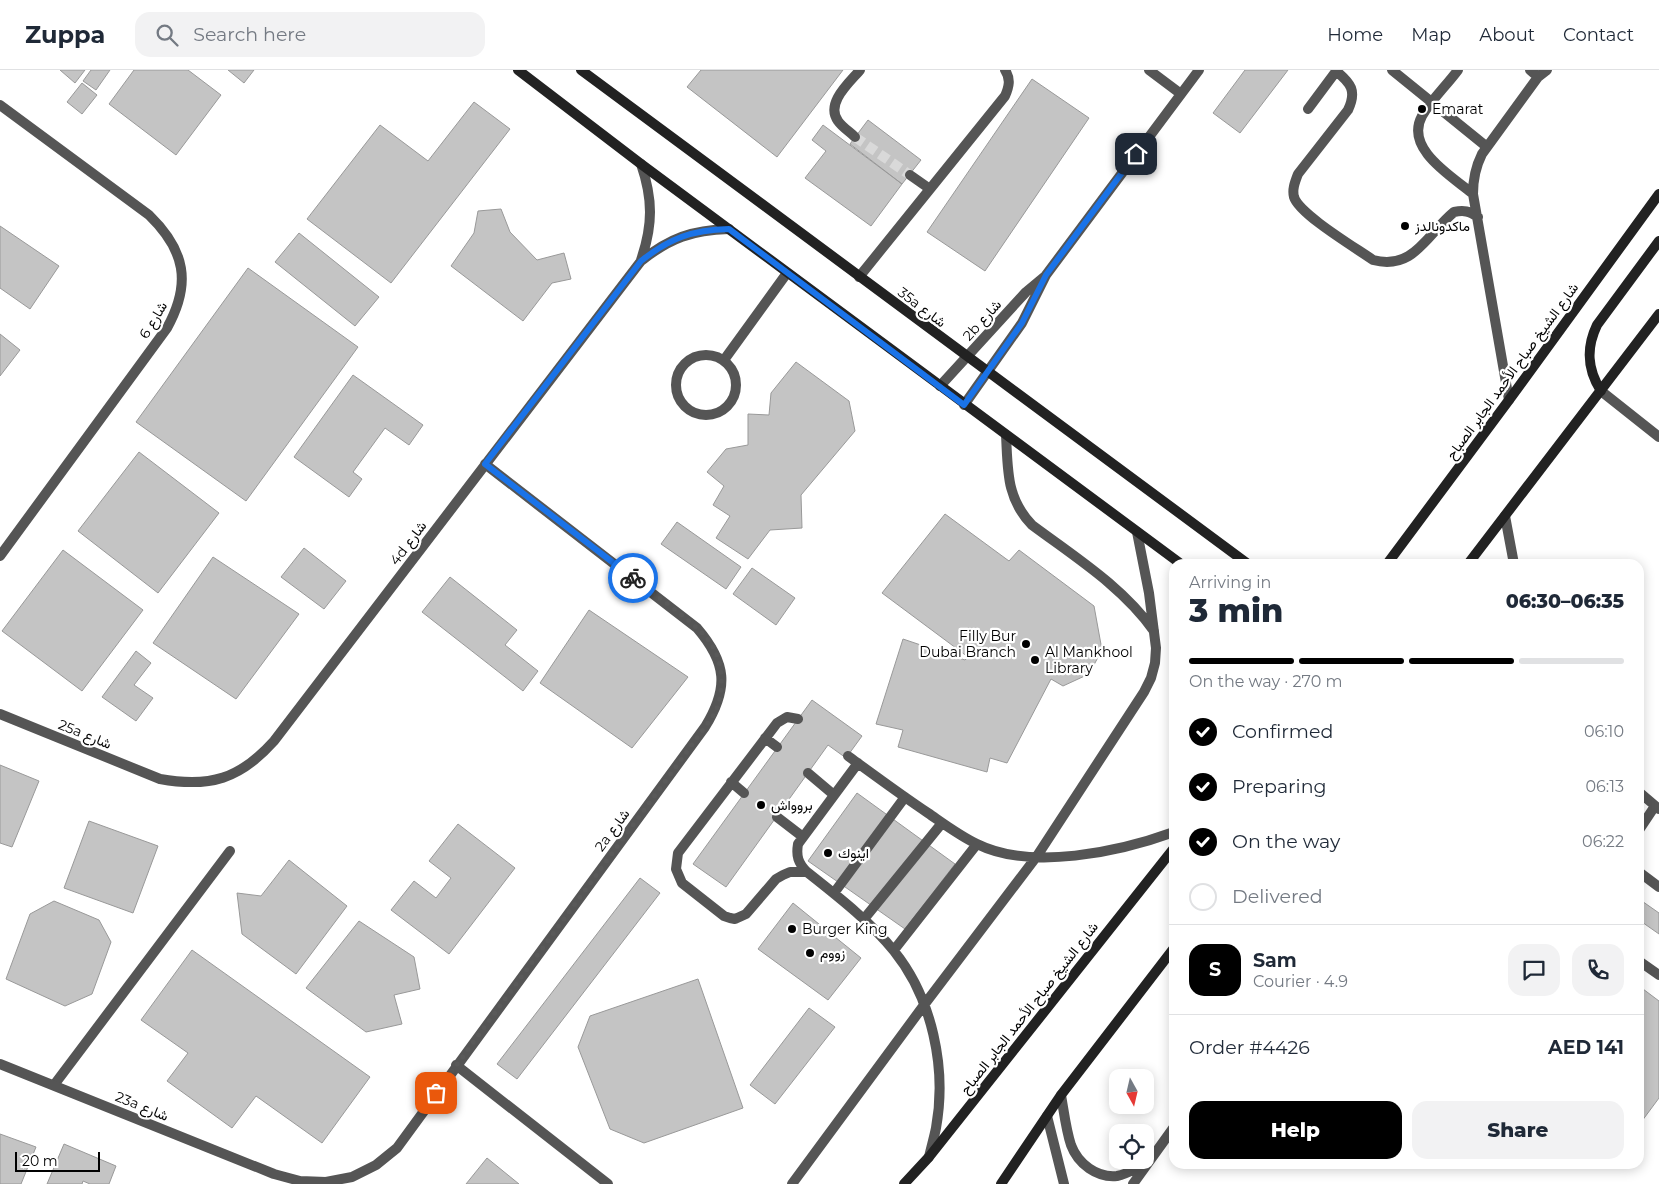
<!DOCTYPE html>
<meta charset="utf-8">
<style>
body{margin:0;font-family:Montserrat,Vazirmatn,sans-serif;background:#f2f2f3;color:#1f2937;height:100vh;display:flex;flex-direction:column;font-size:19px;white-space:nowrap}
*{box-sizing:border-box;margin:0}
p{font-size:16px;color:#747a83}
.icon{flex:none;width:28px;height:28px;fill:none;stroke:currentColor;stroke-width:2;stroke-linecap:round;stroke-linejoin:round}
.map{position:relative;flex:1;overflow:hidden}
.panel{position:absolute;left:1169px;top:489px;width:475px;height:610px;display:flex;flex-direction:column;background:#fff;border-radius:15px;box-shadow:0 2px 12px #0003}
.panel>*{flex:none}
.needle{width:32px;rotate:172deg}
.buttons{position:absolute;left:1109px;top:999px;display:grid;gap:10px}
.buttons a{display:grid;place-items:center;width:45px;height:45px;border-radius:10px;background:#fff;box-shadow:0 2px 12px #0003;font-size:25px}
.scale{position:absolute;left:15px;bottom:12px;width:85px;box-sizing:border-box;padding-left:5px;border:2px solid #000;border-top:0;font-size:14px;line-height:18px;white-space:nowrap;color:#000;-webkit-text-stroke:4px #fff;paint-order:stroke}
.pin{position:absolute;display:grid;place-items:center;width:42px;height:42px;color:#fff;margin:-21px;border-radius:10px;box-shadow:0 2px 8px #0006}
.courier{position:absolute;display:grid;place-items:center;width:50px;height:50px;margin:-25px;border:4px solid #1a73e8;border-radius:50%;background:#fff;color:#222;box-shadow:0 1px 6px #0007}
.head em{font-style:normal;font-weight:800}
.head div{display:flex;flex-direction:column-reverse}
.head{display:flex;align-items:center;justify-content:space-between;height:85px;padding:0 20px}
h1{font-size:32px;font-weight:800;line-height:38px}
.bar{display:grid;grid-template-columns:repeat(4,1fr);gap:8px 5px;align-content:center;height:60px;padding:0 20px}
.bar i{height:6px;border-radius:4px;background:#e0e1e3}
.bar .current{background:#000}
.bar p{grid-column:span 4}
.line{display:flex;align-items:center;gap:12px;padding:0 20px;border-top:1px solid #e0e1e3}
.line div{flex:1}
.round{display:grid;place-items:center;flex:none;width:52px;height:52px;border-radius:15px;background:#f2f2f3}
ol{padding:0 20px;list-style:none}
li{display:flex;align-items:center;gap:15px;height:55px}
li p{margin-inline-start:auto}
li .icon{padding:5px;border-radius:50%;background:#000;color:#fff;stroke-width:4}
li:last-child{color:#747a83}
li i{width:28px;height:28px;border:2px solid #e0e1e3;border-radius:50%}
.action{display:flex;gap:10px;margin-top:auto;padding:10px 20px}
.action a{flex:1;height:58px;border-radius:15px;background:#000;color:#fff;font-size:20px;font-weight:800;line-height:58px;text-align:center}
.action a+a{background:#f2f2f3;color:#1f2937}
header{display:flex;align-items:center;gap:30px;box-sizing:border-box;height:70px;padding:0 25px;background:#fff;border-bottom:1px solid #e0e1e3}
header strong{font-size:24px}
nav{display:flex;gap:28px;margin-inline-start:auto;font-size:18px}
.search{width:350px;height:45px;background:#f2f2f3;display:flex;align-items:center;gap:12px;box-sizing:border-box;padding:0 18px;border-radius:15px;color:#747a83;font-size:19px}
.map>svg:first-child{display:block}
</style>
<header>
<strong>Zuppa</strong>
<div class="search"><svg class="icon" aria-label="search" viewBox="0 0 24 24"><circle cx="10" cy="10" r="6"/><path d="M15 15l6 6"/></svg>Search here</div>
<nav><a>Home</a><a>Map</a><a>About</a><a>Contact</a></nav>
</header>
<div class="map">
<svg width="1659" height="1114" viewBox="0 0 1659 1114">
<rect width="100%" height="100%" fill="#fff"/>
<path fill="#c4c4c4" stroke="#999" d="M 60,0 L 85,0 L 75,13 Z
M 91,0 L 110,0 L 96,20 L 83,11 Z
M 134,0 L 188,0 L 221,25 L 176,85 L 109,34 Z
M 228,0 L 254,0 L 244,13 Z
M 701,0 L 843,0 L 777,87 L 687,17 Z
M 1245,0 L 1288,0 L 1240,63 L 1213,43 Z
M 1032,9 L 1089,48 L 985,201 L 927,162 Z
M 82,13 L 97,25 L 82,44 L 67,32 Z
M 474,32 L 510,59 L 391,213 L 307,149 L 380,55 L 428,91 Z
M 868,50 L 921,90 L 902,114 L 850,74 Z
M 823,55 L 902,114 L 871,156 L 805,108 L 826,81 L 812,70 Z
M 501,139 L 510,162 L 537,190 L 564,183 L 571,209 L 552,213 L 523,251 L 451,196 L 474,163 L 478,141 Z
M 0,156 L 59,196 L 30,239 L 0,218 Z
M 299,163 L 379,227 L 355,256 L 275,192 Z
M 248,198 L 358,277 L 246,431 L 136,352 Z
M 0,264 L 20,280 L 0,306 Z
M 796,292 L 849,331 L 855,361 L 801,425 L 802,458 L 770,460 L 748,489 L 716,468 L 730,446 L 713,435 L 724,416 L 707,402 L 726,379 L 748,375 L 748,344 L 769,345 L 771,323 Z
M 353,305 L 423,355 L 409,375 L 385,358 L 353,402 L 362,409 L 349,427 L 294,387 Z
M 139,382 L 219,443 L 158,523 L 78,461 Z
M 945,444 L 1009,491 L 1019,480 L 1094,536 L 1102,580 L 1089,604 L 1063,616 L 1051,609 L 1007,693 L 990,688 L 987,702 L 898,677 L 903,660 L 876,654 L 903,569 L 965,590 L 968,587 L 882,523 Z
M 677,452 L 741,497 L 726,519 L 661,474 Z
M 304,478 L 346,511 L 324,539 L 281,507 Z
M 63,480 L 143,540 L 82,621 L 2,561 Z
M 213,487 L 299,544 L 236,629 L 153,573 Z
M 752,498 L 795,528 L 776,555 L 733,524 Z
M 450,507 L 517,560 L 505,575 L 538,601 L 523,621 L 422,542 Z
M 589,540 L 688,607 L 632,678 L 540,613 Z
M 136,581 L 151,593 L 134,615 L 153,628 L 136,651 L 102,627 Z
M 812,630 L 862,666 L 846,688 L 828,675 L 726,817 L 693,794 Z
M 0,695 L 39,711 L 12,777 L 0,773 Z
M 857,723 L 955,794 L 905,859 L 808,791 Z
M 89,751 L 158,776 L 133,843 L 64,818 Z
M 458,754 L 515,798 L 449,884 L 391,840 L 414,811 L 436,828 L 451,808 L 429,791 Z
M 289,790 L 347,836 L 296,904 L 242,864 L 237,823 L 261,826 Z
M 640,808 L 660,823 L 517,1009 L 497,994 Z
M 1639,829 L 1659,843 L 1659,864 L 1639,850 Z
M 54,831 L 99,850 L 111,872 L 92,924 L 65,936 L 6,909 L 30,844 Z
M 793,833 L 861,888 L 828,930 L 758,879 Z
M 359,851 L 414,887 L 420,919 L 394,925 L 402,954 L 366,962 L 306,918 Z
M 192,880 L 370,1007 L 322,1073 L 256,1026 L 232,1058 L 167,1011 L 188,983 L 141,950 Z
M 698,909 L 743,1038 L 644,1073 L 610,1059 L 578,977 L 590,946 Z
M 1639,916 L 1659,931 L 1659,1028 L 1639,1055 Z
M 809,938 L 835,957 L 775,1034 L 750,1015 Z
M 0,1064 L 36,1077 L 21,1114 L 0,1114 Z
M 64,1074 L 116,1096 L 109,1114 L 90,1114 L 83,1111 L 82,1114 L 47,1114 Z
M 487,1088 L 519,1114 L 466,1114 Z"/>
<g fill="none" stroke-linecap="round" stroke-linejoin="round">
<path stroke="#d9d9d9" stroke-width="10" stroke-dasharray="10 5" stroke-linecap="butt" d="M 855,67 L 910,105"/>
<path stroke="#555" stroke-width="10" d="M 1392,0 L 1487,77
M 1458,0 C 1447,15 1431,30 1422,46 C 1404,79 1453,107 1473,124
M 1530,0 L 1538,7
M 1336,1 C 1351,13 1357,21 1348,40 L 1298,104 C 1295,112 1292,119 1294,127 C 1299,144 1356,178 1373,190 C 1414,201 1427,164 1454,142 C 1464,140 1469,141 1478,147
M 1308,39 L 1337,0
M676 315a30 30 0 1 1 60 0a30 30 0 1 1-60 0Z
M 724,290 L 787,203
M 1601,321 L 1659,367
M 1509,330 L 1473,124 C 1473,109 1475,98 1482,84 L 1538,7 L 1547,0
M 1006,365 C 1008,400 1006,428 1032,455 C 1075,487 1123,517 1154,561
M 1505,446 L 1514,494
M 798,649 L 787,647 L 777,653 L 678,783 L 676,799 L 682,813 L 724,846 L 730,848 L 735,849 L 746,844 L 776,809 L 783,805 L 790,802 L 807,802 C 836,825 871,852 894,881 C 932,928 947,998 936,1058 C 934,1068 931,1078 929,1087
M 765,668 L 777,677
M 848,686 C 874,705 901,725 928,743 C 944,754 960,766 977,774 C 1031,801 1119,782 1174,762
M 808,703 L 834,725
M 731,712 L 744,723
M 1639,722 L 1659,739
M 777,747 L 803,767
M 1639,760 L 1655,736
M 807,802 C 798,793 796,786 798,774 L 858,693
M 1639,802 L 1659,817
M 834,823 L 905,727
M 864,849 L 942,753
M 894,880 L 977,774
M 456,995 L 608,1114
M 54,1015 L 230,781
M 1061,1025 C 1064,1042 1066,1060 1071,1075 C 1078,1094 1097,1108 1117,1106 C 1127,1104 1137,1098 1146,1094
M 1047,1046 L 1064,1114
M 792,1114 L 924,935 L 1037,786 L 1144,622 L 1151,608 L 1155,593 L 1156,578 L 1149,523 L 1137,462
M 1133,1114 L 1174,1057"/>
<path stroke="#555" stroke-width="10" d="M 1149,0 L 1181,24
M 0,35 L 149,145 C 185,180 192,213 167,258 L 0,486
M 855,67 C 850,62 842,57 838,51 C 825,33 850,12 860,0
M 641,94 C 653,129 653,155 641,190
M 910,105 L 930,119 L 1005,26 C 1009,17 1011,9 1005,0
M 859,207 L 930,119
M 940,316 L 1026,222 L 1044,207
M 964,335 L 1022,253 L 1046,205 L 1199,0
M 0,644 L 160,709 C 210,718 240,709 274,671 L 641,191 C 670,168 692,160 729,159
M 1639,891 L 1659,905
M 0,994 L 274,1104 L 300,1111 L 326,1112 L 352,1107 L 376,1095 L 397,1078 L 705,657 C 729,618 727,593 697,558 L 485,394"/>
<path stroke="#222" stroke-width="10" d="M 518,0 L 641,94 L 1181,494
M 581,0 L 1248,494
M 1601,321 C 1587,299 1586,278 1597,255 L 1659,171
M 1387,494 L 1509,330 L 1659,124
M 1468,494 L 1659,244
M 904,1114 L 929,1087 L 1174,778
M 1001,1114 L 1061,1025 L 1174,878"/>
</g>
<g fill="none" stroke-linecap="round" stroke-linejoin="round">
<path stroke="#595959" stroke-width="5" stroke-dasharray="0 9" d="M 436,1023 L 705,657 C 709,651 715,645 717,638 C 724,618 723,593 712,575 C 698,553 654,525 633,508"/>
<path stroke="#1a73e8" stroke-width="6" d="M 633,508 L 485,394 L 641,191 C 670,168 692,160 729,159 L 964,335 L 1022,253 L 1046,205 L 1136,84"/>
</g>
<g fill="#000" stroke="#fff" stroke-width="2">
<circle cx="1422" cy="39" r="5"/>
<circle cx="1405" cy="156" r="5"/>
<circle cx="1026" cy="574" r="5"/>
<circle cx="1035" cy="590" r="5"/>
<circle cx="761" cy="735" r="5"/>
<circle cx="828" cy="783" r="5"/>
<circle cx="792" cy="859" r="5"/>
<circle cx="810" cy="883" r="5"/>
</g>
<g text-anchor="middle" dominant-baseline="central" stroke-width="4.5" stroke-linejoin="round" paint-order="stroke">
<g font-size="14" fill="#000" stroke="#fff" text-anchor="start">
<text x="1432" y="39">Emarat</text>
<text x="1415" y="156">ماكدونالدز</text>
<text x="1016" y="566" text-anchor="end">Filly Bur<tspan x="1016" dy="16">Dubai Branch</tspan></text>
<text x="1045" y="582">Al Mankhool<tspan x="1045" dy="16">Library</tspan></text>
<text x="771" y="735">بروواش</text>
<text x="838" y="783">اينوك</text>
<text x="802" y="859">Burger King</text>
<text x="820" y="883">زووم</text>
</g>
<g font-size="14" fill="#000" stroke="#fff">
<text transform="translate(922 237) rotate(37)">35a شارع</text>
<text transform="translate(153 250) rotate(-59)">شارع 6</text>
<text transform="translate(982 250) rotate(-48)">2b شارع</text>
<text transform="translate(1512 301) rotate(-54)">شارع الشيخ صباح الأحمد الجابر الصباح</text>
<text transform="translate(408 473) rotate(-53)">4d شارع</text>
<text transform="translate(85 664) rotate(22)">25a شارع</text>
<text transform="translate(612 760) rotate(-54)">2a شارع</text>
<text transform="translate(1029 938) rotate(-52)">شارع الشيخ صباح الأحمد الجابر الصباح</text>
<text transform="translate(142 1036) rotate(22)">23a شارع</text>
</g>
</g>
</svg>
<div class="buttons">
<a><svg class="needle" viewBox="-14 -14 28 28"><path d="M0-13l5 13h-10z" fill="#e53935"/><path d="M0 13l5-13h-10z" fill="#747a83"/></svg></a>
<a><svg class="icon" aria-label="locate" viewBox="0 0 24 24"><circle cx="12" cy="12" r="6"/><path d="M12 2v4M12 18v4M2 12h4M18 12h4"/></svg></a>
</div>
<div class="scale">20 m</div>
<div class="pin" style="left:436px;top:1023px;background:#ea580c"><svg class="icon" aria-label="bag" viewBox="0 0 24 24"><path d="M5 8h14l-1 12H6zM9 8a3 3 0 0 1 6 0"/></svg></div>
<div class="pin" style="left:1136px;top:84px;background:#1f2937"><svg class="icon" aria-label="home" viewBox="0 0 24 24"><path d="M3 11l9-7 9 7M6 9v11h12V9"/></svg></div>
<div class="courier" style="left:633px;top:508px"><svg class="icon" aria-label="bike" viewBox="0 0 24 24"><circle cx="6" cy="16" r="4"/><circle cx="18" cy="16" r="4"/><path d="M6 16l4-8h5l3 8M10 8l3 8H6M13 5h3"/></svg></div>
<section class="panel">
<div class="head"><div><h1>3 min</h1><p>Arriving in</p></div><em>06:30–06:35</em></div>
<div class="bar"><i class="current"></i><i class="current"></i><i class="current"></i><i></i><p>On the way · 270 m</p></div>
<ol>
<li><svg class="icon" aria-label="check" viewBox="0 0 24 24"><path d="M5 12l5 5 9-10"/></svg>Confirmed<p>06:10</p></li>
<li><svg class="icon" aria-label="check" viewBox="0 0 24 24"><path d="M5 12l5 5 9-10"/></svg>Preparing<p>06:13</p></li>
<li><svg class="icon" aria-label="check" viewBox="0 0 24 24"><path d="M5 12l5 5 9-10"/></svg>On the way<p>06:22</p></li>
<li><i></i>Delivered</li>
</ol>
<div class="line" style="height:90px"><b class="round" style="background:#000;color:#fff">S</b><div><b>Sam</b><p>Courier · 4.9</p></div><a class="round"><svg class="icon" aria-label="chat" viewBox="0 0 24 24"><path d="M4 5h16v11H9l-5 4z"/></svg></a><a class="round"><svg class="icon" aria-label="phone" viewBox="0 0 24 24"><path d="M5 4h4l2 5-3 2q2 4 5 5l2-3 5 2v4C11 20 4 13 5 4z"/></svg></a></div>
<div class="line" style="height:65px"><div>Order #4426</div><b>AED 141</b></div>
<div class="action"><a>Help</a><a>Share</a></div>
</section>
</div>
